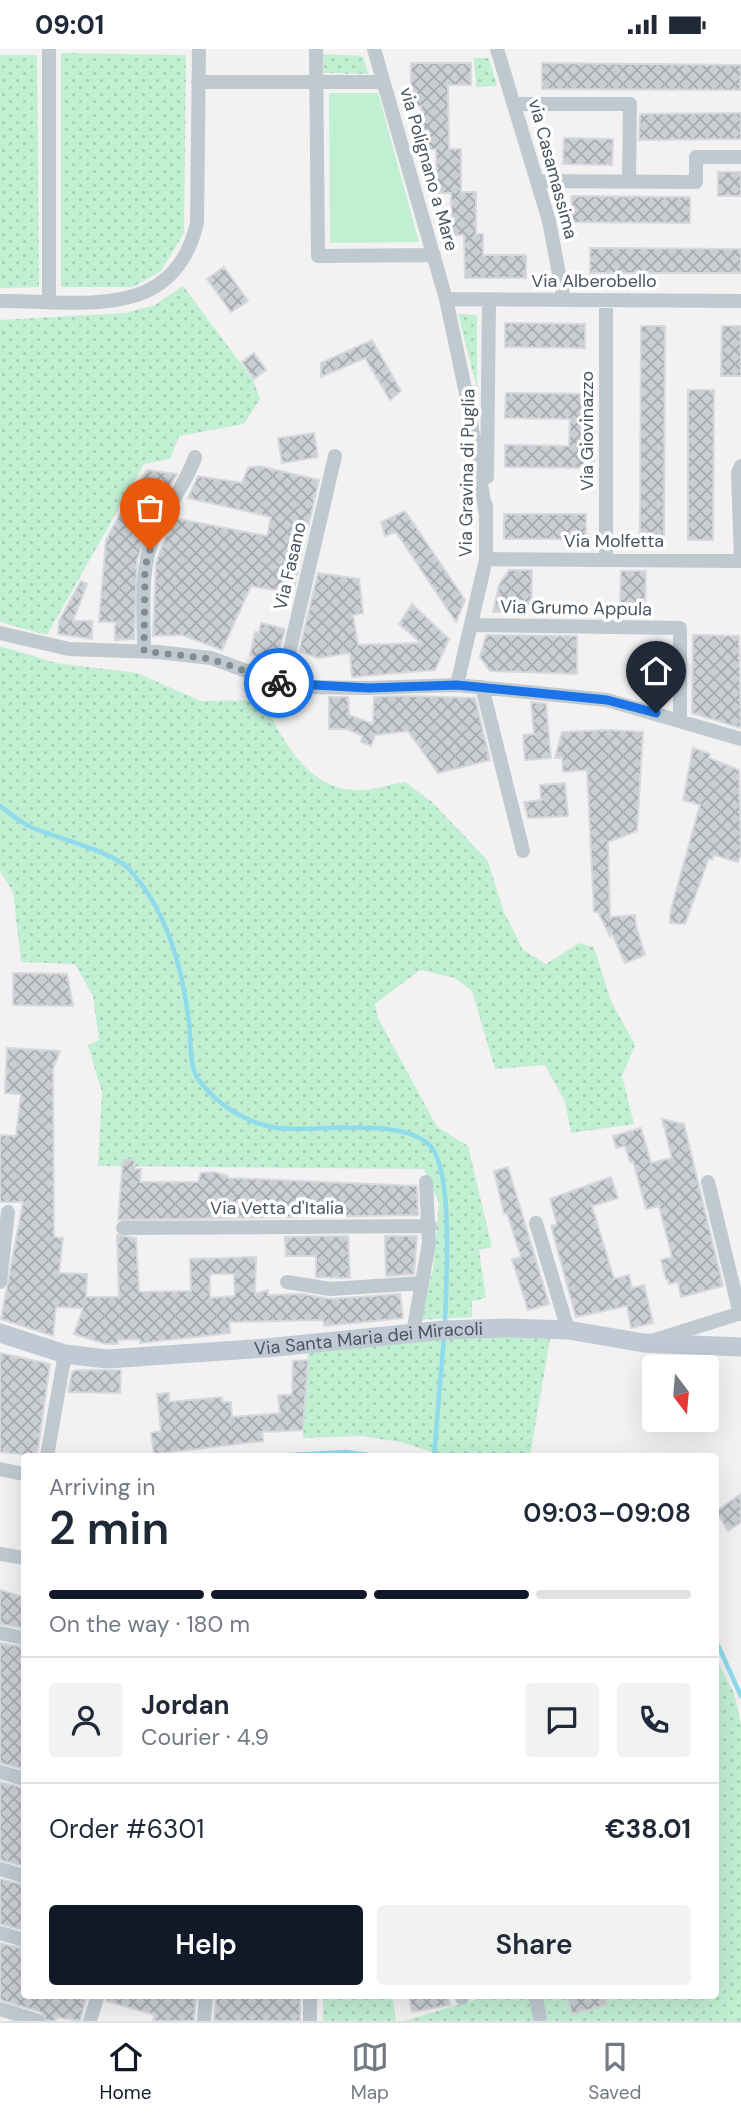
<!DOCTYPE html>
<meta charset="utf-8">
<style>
body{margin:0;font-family:"DM Sans",sans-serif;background:#f2f2f3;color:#1f2937;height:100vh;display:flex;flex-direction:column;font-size:26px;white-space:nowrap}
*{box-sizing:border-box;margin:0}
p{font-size:23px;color:#747a83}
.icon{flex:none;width:38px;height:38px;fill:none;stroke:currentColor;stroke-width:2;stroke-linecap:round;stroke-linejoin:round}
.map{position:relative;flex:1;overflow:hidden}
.drawer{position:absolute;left:21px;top:1404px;width:698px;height:546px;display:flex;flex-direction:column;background:#fff;border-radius:7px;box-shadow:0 7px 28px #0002}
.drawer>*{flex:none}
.needle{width:46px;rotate:164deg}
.fabs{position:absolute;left:642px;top:1306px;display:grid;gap:14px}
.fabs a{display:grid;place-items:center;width:77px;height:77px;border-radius:7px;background:#fff;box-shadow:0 7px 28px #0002;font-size:35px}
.pin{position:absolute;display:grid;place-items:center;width:60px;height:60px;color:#fff;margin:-72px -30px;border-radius:50% 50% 50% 0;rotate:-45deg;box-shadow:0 0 7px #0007}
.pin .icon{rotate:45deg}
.courier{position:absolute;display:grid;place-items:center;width:70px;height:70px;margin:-35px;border:5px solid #1a73e8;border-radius:50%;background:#fff;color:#222;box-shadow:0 2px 9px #0007}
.headline em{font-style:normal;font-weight:600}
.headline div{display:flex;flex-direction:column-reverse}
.headline{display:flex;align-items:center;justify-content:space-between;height:119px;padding:0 28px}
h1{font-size:46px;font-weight:600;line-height:52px}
.bar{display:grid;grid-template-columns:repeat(4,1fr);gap:10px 7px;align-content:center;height:84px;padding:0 28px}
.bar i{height:9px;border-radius:5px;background:#e0e1e3}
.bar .on{background:#111827}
.bar p{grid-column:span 4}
.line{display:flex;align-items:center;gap:18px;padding:0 28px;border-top:2px solid #e0e1e3}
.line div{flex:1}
.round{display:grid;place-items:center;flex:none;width:74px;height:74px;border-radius:7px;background:#f2f2f3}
.action{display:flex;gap:14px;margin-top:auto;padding:14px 28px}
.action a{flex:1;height:80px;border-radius:7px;background:#111827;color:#fff;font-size:28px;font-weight:600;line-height:80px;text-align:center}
.action a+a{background:#f2f2f3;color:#1f2937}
.status{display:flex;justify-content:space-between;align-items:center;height:49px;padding:0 35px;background:#fff;direction:ltr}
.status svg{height:19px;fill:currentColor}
.dock{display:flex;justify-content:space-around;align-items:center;height:98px;border-top:2px solid #e0e1e3;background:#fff;font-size:19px;color:#747a83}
.dock a{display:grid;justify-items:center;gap:4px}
.dock .on{color:#111827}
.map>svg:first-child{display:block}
</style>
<div class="status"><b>09:01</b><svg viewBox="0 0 49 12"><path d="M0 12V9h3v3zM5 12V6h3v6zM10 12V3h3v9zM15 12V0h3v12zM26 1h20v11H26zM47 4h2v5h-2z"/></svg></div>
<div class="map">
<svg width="741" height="1972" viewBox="0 0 741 1972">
<defs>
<pattern id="grass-dots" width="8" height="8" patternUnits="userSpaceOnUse" patternTransform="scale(1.75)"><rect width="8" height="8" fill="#c1efd2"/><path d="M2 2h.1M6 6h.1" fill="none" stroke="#a7cfb7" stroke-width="1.8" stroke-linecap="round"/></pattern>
<pattern id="building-cross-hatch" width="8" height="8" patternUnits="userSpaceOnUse" patternTransform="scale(1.75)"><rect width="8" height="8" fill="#cbced3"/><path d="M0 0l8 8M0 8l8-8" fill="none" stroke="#a7aaae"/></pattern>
</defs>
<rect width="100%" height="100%" fill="#f3f1f1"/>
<path fill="url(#grass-dots)" d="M 61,4 L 186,6 L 184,184 L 161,222 L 133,238 L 61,238 Z
M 323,5 L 363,7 L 368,25 L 324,24 Z
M 0,6 L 37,6 L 39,238 L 0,239 Z
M 474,9 L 489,9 L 497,37 L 476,38 Z
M 183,237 L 253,331 L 260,350 L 244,375 L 179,387 L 170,410 L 144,415 L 47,586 L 0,573 L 0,271 L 125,264 L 155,256 Z
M 458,265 L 477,266 L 477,340 Z
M 0,597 L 56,614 L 137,624 L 201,652 L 263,651 C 283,692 308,743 361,741 C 376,741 391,735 405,733 L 432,753 L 488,812 L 503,861 L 523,901 L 546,915 L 579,894 L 594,898 L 611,952 L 635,996 L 622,1027 L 634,1075 L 571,1084 L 565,1053 L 545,1016 L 495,1020 L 472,942 L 455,929 L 420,921 L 375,955 L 378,969 L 437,1078 L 468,1097 L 492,1198 L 479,1201 L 486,1249 L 472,1252 L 472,1268 L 419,1271 L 433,1220 L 439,1154 L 424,1120 L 98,1117 L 102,1043 L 88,996 L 99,991 L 93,947 L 75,915 L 21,913 L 13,843 L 0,822 Z
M 466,1285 L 550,1290 L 530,1407 L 445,1407 L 401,1393 L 361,1387 L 303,1389 L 308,1301 Z
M 716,1610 L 734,1644 L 741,1675 L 741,1972 L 404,1972 L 491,1946 L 716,1946 Z
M 323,1946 L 392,1946 L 396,1972 L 323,1972 Z"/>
<path fill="#c1efd2" d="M 329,44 L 378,44 L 419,193 L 330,194 Z"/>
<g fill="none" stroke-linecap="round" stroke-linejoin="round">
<path stroke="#8fdbec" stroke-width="4.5" d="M 0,757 C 10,764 20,773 31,778 C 53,788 113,803 128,819 C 167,861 182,917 189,973 C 191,988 189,1018 198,1030 C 215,1054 247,1075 277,1079 C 314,1084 413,1065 434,1102 C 453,1136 446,1235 445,1275
M 271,1407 L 346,1403 L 375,1407
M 434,1407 L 444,1288
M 716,1592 L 741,1647"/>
</g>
<path fill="url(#building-cross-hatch)" stroke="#d5d8dc" stroke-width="2" fill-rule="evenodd" d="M 411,14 L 471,14 L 471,36 L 448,36 L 449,100 L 461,100 L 461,143 L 476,143 L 476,185 L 483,185 L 483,206 L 526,206 L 526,229 L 465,229 L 464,186 L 452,186 L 451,144 L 437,144 L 436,100 L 421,101 L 421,57 L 411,57 Z
M 542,14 L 741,16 L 740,41 L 542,40 Z
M 741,64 L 741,90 L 639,91 L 640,65 Z
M 564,89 L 613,90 L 612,116 L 563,115 Z
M 718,123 L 741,123 L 741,147 L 718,147 Z
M 572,147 L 690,148 L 690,174 L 571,173 Z
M 590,199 L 741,200 L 741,224 L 590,224 Z
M 224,218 L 248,252 L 231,263 L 207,230 Z
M 505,274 L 585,275 L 585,299 L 505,298 Z
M 641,277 L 665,277 L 664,491 L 640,491 Z
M 722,277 L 741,277 L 741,327 L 721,327 Z
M 372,291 L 401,342 L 390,351 L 365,309 L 321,328 L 321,314 Z
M 254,304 L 266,321 L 254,330 L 242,313 Z
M 688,341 L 714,341 L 713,491 L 688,491 Z
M 506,344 L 595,345 L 594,419 L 505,418 L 505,396 L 569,397 L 570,370 L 505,369 Z
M 314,384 L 318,408 L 282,414 L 278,389 Z
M 259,417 L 319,431 L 293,544 L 251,537 L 222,601 L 182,586 L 153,587 L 156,514 L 173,469 L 267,487 L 271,468 L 188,449 L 198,427 L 242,434 L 248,419 Z
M 147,421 L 177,425 L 165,445 L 134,441 Z
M 123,459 L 154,465 L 137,511 L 134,590 L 115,591 L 115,573 L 99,573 L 106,491 Z
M 405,462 L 465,551 L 456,573 L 396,483 L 385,487 L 381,473 Z
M 504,465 L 586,465 L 586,490 L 504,490 Z
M 509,521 L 532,521 L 531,563 L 493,563 L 499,536 Z
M 621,522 L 646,522 L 645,565 L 620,565 Z
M 318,524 L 359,530 L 363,564 L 353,566 L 358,596 L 421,594 L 399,575 L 412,555 L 449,590 L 435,621 L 352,628 L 350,604 L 318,609 L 299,602 Z
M 81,532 L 87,535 L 73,572 L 92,572 L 92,590 L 58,585 L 59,572 Z
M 261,574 L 285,580 L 276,615 L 250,606 L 255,583 L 259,584 Z
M 486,586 L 577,587 L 577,625 L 490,622 L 480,608 Z
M 693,586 L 739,587 L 741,679 L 692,664 Z
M 407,647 L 475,649 L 490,711 L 438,724 L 408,682 L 375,686 L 371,697 L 361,693 L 363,687 L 347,680 L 329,680 L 329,648 L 348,648 L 349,666 L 373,675 L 374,648 Z
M 531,653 L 546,655 L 551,709 L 525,711 L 523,686 L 534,685 Z
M 610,681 L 643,683 L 637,782 L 608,793 L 610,868 L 635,866 L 636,877 L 645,906 L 625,914 L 611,883 L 610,887 L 598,863 L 594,863 L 587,721 L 563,723 L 562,709 L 555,709 L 562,683 Z
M 693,699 L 710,705 L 709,709 L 739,721 L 741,805 L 738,813 L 714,806 L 712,811 L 709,809 L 685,875 L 670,874 L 670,864 L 700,756 L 683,751 Z
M 565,734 L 568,767 L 528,769 L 524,753 L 541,751 L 540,736 Z
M 13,924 L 67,925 L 73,957 L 13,956 Z
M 7,999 L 60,1002 L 53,1020 L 54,1188 L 63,1189 L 59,1224 L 87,1225 L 86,1248 L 119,1248 L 117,1186 L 136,1189 L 139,1243 L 191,1242 L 190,1210 L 256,1208 L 255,1245 L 268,1241 L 268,1246 L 302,1245 L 330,1250 L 400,1245 L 403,1269 L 324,1277 L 323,1271 L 229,1273 L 230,1284 L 140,1294 L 140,1290 L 118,1291 L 118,1295 L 106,1295 L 74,1285 L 83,1259 L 56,1258 L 53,1287 L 1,1270 L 23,1153 L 0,1153 L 0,1086 L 16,1087 L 21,1045 L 5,1044 ZM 210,1225 L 234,1225 L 235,1247 L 210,1249 Z
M 662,1070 L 684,1075 L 723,1237 L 681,1248 L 678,1233 L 669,1235 L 668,1230 L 666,1230 L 661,1211 L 672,1208 L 659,1157 L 646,1160 L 633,1112 L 630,1113 L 625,1097 L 616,1099 L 613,1087 L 641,1079 L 651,1114 L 672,1109 Z
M 123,1111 L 134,1111 L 135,1120 L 141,1120 L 140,1133 L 198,1133 L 201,1124 L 214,1123 L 228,1127 L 228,1129 L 417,1137 L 418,1166 L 118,1171 Z
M 508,1118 L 549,1255 L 528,1261 L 512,1210 L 521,1208 L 507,1164 L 504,1165 L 494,1122 Z
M 611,1128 L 618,1149 L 592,1157 L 614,1230 L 629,1226 L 632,1239 L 644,1236 L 653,1274 L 631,1279 L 627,1257 L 576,1268 L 551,1177 L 557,1175 L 550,1150 Z
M 348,1187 L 350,1229 L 316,1228 L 316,1207 L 286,1207 L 285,1188 Z
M 385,1187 L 417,1187 L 414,1225 L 386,1227 Z
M 0,1304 L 50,1315 L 37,1407 L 0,1403 Z
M 308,1311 L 303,1381 L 262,1383 L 263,1392 L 154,1405 L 151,1384 L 161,1382 L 157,1345 L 169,1344 L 169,1353 L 222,1348 L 223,1353 L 231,1353 L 232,1368 L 280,1364 L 278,1346 L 292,1346 L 293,1312 Z
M 77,1321 L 121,1321 L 120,1344 L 68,1343 L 72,1323 Z
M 741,1445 L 741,1473 L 728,1482 L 716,1462 Z
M 0,1541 L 24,1548 L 24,1579 L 0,1575 Z
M 0,1594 L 24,1598 L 24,1720 L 0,1714 Z
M 0,1733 L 24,1739 L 24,1817 L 0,1811 Z
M 0,1830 L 24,1836 L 24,1881 L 0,1875 Z
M 0,1894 L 24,1900 L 24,1946 L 87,1946 L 80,1972 L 56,1968 L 56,1972 L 47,1972 L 41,1963 L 0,1951 Z
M 107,1946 L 196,1946 L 194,1972 L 153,1972 L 155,1966 L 106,1952 Z
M 216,1946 L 300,1946 L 300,1972 L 214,1972 Z
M 409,1946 L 448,1946 L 450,1956 L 412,1963 Z
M 567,1946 L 604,1946 L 607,1956 L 572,1965 Z"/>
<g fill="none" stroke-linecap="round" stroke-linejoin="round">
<path stroke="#bfc9d0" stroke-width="14" d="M 49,0 L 49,251
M 316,0 L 318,207 L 434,206
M 374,0 L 446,250 L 467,349 L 486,465
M 497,0 L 549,172 L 564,251
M 198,33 L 383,33
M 516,55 L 630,55 L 629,132
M 538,132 L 696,133 L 696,108 L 741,108
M 446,250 L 741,252
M 0,252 C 80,251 173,275 197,174 L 199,0
M 606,252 L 606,511
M 741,417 L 738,424 L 741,510
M 487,428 L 489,251
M 486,510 L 741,512
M 471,576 L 680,579 L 680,671
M 0,584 L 69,600 L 158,603 L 211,609 L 282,635 L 304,638 L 369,639 L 457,636 L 607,651 L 741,690
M 144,602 C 144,564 139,520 155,484 C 166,457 186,436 195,408
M 282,635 L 335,407
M 457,636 L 486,510 L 486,456
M 482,638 L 523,802
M 708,1133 L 740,1265
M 536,1174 L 568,1281
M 123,1179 L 430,1177
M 0,1233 L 8,1163
M 287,1233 L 330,1240 L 422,1234
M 413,1284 L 429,1194 L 426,1133
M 655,1291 L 741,1264
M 47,1407 L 65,1305
M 0,1420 L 24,1425
M 0,1505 L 24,1509
M 0,1584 L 24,1589
M 0,1723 L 24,1730
M 0,1820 L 24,1827
M 0,1884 L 24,1891
M 462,1946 L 462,1949
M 535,1946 L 540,1968
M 0,1960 L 38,1972
M 90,1972 L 98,1946
M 204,1972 L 206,1946
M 310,1972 L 310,1946"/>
<path stroke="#c0cad4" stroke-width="19" id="s1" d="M 0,1284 L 65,1305 L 107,1310 L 266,1299 L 445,1281 L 507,1279 L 568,1281 L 644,1294 L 741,1298"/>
</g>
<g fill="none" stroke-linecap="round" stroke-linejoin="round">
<path stroke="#848c92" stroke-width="7" stroke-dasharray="0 12.6" d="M 150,501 L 145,518 L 144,602 L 211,610 L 279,634"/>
<path stroke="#1a73e8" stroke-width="9" d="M 279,634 L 369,639 L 457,636 L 607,651 L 656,664"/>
</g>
<g text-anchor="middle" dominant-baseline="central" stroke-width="7" stroke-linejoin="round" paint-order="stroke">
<g font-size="18" fill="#49555f" stroke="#fff">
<text transform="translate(429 120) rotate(74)">via Polignano a Mare</text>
<text transform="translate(553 120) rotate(75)">via Casamassima</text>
<text x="594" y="232">Via Alberobello</text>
<text transform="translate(587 382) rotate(-90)">Via Giovinazzo</text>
<text transform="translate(467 424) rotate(-89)">Via Gravina di Puglia</text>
<text x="614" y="492">Via Molfetta</text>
<text transform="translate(290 517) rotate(-77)">Via Fasano</text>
<text transform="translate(576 559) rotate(1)">Via Grumo Appula</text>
<text x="277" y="1159">Via Vetta d'Italia</text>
<text stroke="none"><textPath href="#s1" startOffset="373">Via Santa Maria dei Miracoli</textPath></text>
</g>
</g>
</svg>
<div class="fabs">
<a><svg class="needle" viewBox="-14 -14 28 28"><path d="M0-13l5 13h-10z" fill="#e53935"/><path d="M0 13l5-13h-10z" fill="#747a83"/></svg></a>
</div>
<div class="pin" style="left:150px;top:501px;background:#ea580c"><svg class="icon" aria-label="bag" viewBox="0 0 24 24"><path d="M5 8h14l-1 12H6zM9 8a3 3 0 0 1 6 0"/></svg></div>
<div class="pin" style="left:656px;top:664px;background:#1f2937"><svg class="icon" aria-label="home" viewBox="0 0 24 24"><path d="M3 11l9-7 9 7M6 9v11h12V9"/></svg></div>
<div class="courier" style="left:279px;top:634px"><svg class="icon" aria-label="bike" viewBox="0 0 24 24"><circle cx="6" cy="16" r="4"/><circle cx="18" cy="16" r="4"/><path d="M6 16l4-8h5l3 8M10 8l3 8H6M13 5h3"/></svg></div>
<section class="drawer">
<div class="headline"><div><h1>2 min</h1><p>Arriving in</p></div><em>09:03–09:08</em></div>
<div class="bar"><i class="on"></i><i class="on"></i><i class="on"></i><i></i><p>On the way · 180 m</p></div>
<div class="line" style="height:126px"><a class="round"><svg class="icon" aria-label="person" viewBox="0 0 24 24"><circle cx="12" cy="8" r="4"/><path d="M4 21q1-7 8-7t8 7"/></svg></a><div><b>Jordan</b><p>Courier · 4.9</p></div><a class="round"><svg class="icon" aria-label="chat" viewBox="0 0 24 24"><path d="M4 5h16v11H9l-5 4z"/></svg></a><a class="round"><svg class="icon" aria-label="phone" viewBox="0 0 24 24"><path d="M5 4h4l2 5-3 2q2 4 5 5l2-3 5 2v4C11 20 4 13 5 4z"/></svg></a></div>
<div class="line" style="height:91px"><div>Order #6301</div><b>€38.01</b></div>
<div class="action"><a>Help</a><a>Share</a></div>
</section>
</div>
<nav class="dock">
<a class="on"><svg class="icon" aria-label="home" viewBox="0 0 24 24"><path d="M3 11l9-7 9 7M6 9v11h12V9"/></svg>Home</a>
<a><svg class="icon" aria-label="map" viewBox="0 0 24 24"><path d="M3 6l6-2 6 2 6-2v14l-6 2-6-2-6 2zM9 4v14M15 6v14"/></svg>Map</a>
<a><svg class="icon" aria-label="saved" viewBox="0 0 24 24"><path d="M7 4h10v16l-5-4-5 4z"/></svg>Saved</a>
</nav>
